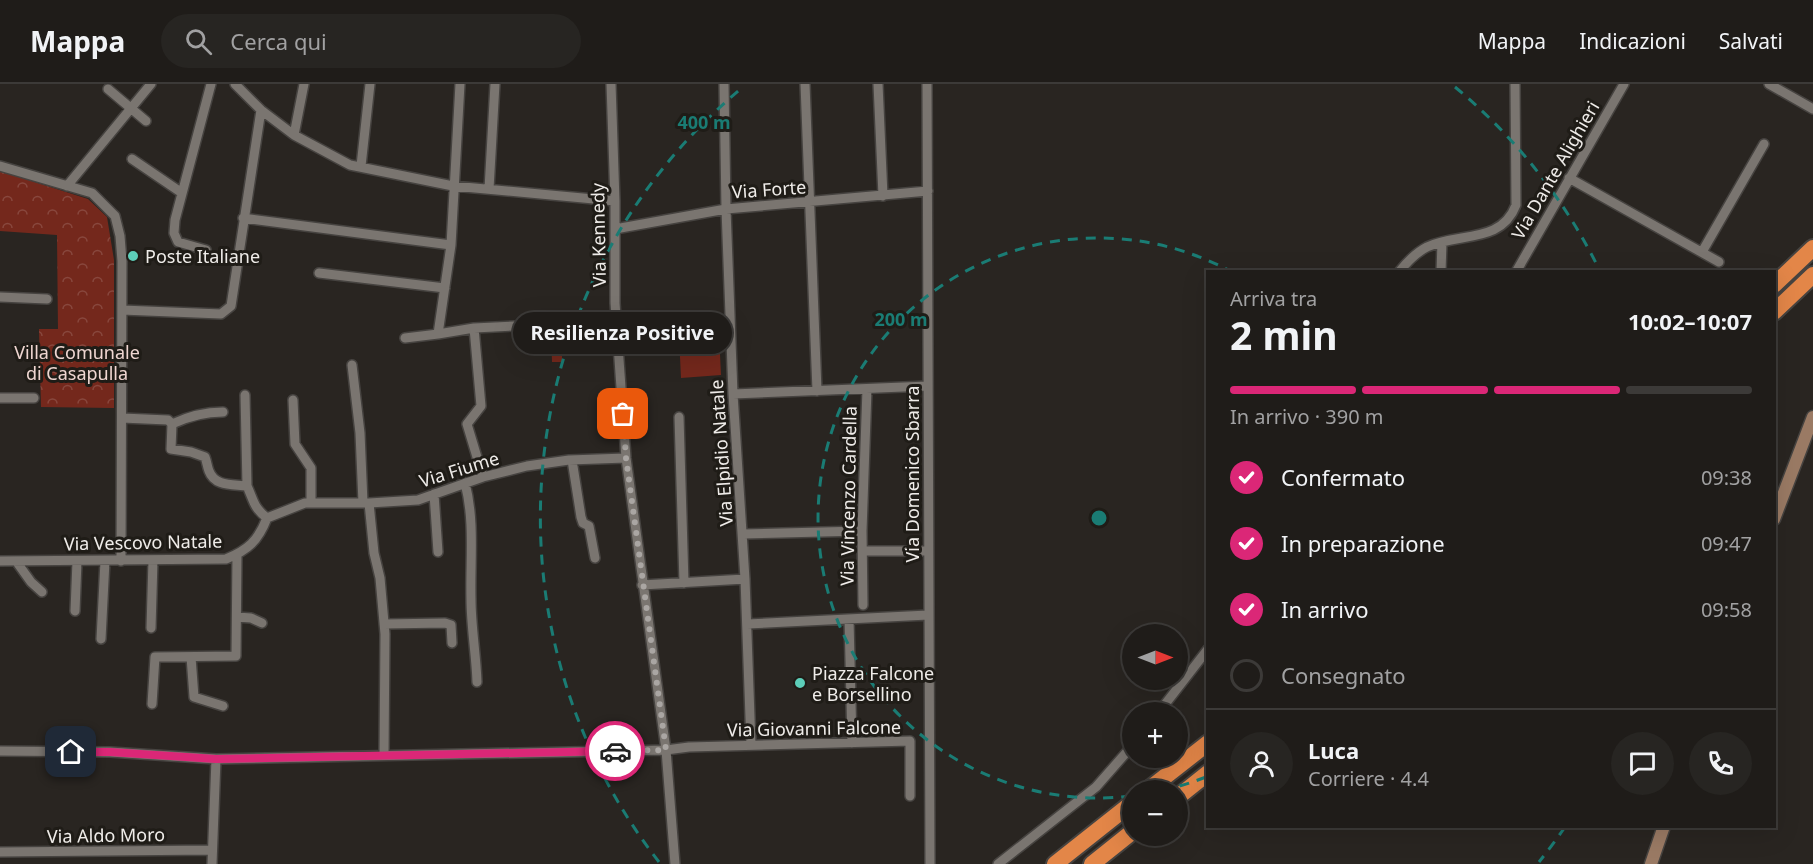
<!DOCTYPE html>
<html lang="it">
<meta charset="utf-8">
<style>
body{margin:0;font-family:"Noto Sans",sans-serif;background:#272522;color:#f1f3f6;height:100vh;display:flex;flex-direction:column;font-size:22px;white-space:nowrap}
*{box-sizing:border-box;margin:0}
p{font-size:20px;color:#a1a1a2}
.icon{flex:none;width:33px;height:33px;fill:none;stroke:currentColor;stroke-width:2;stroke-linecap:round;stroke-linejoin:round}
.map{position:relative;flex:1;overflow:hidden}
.details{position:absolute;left:1206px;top:186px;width:570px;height:558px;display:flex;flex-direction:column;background:#1f1c19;border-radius:0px;box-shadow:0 6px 24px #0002,0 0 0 2px #3c3a38}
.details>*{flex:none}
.needle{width:39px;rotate:90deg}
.controls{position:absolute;left:1122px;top:540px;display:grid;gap:12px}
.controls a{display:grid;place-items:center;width:66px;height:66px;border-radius:50%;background:#1f1c19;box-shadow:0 6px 24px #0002,0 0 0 2px #3c3a38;font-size:30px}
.pin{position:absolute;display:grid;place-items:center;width:51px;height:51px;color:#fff;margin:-26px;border-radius:12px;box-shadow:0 3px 9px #0006}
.courier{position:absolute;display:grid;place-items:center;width:60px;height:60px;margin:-30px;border:4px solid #db2777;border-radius:50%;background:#fff;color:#222;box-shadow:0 2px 8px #0007}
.bubble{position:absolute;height:42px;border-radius:21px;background:#1f1c19;box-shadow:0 6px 24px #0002,0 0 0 2px #3c3a38;font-size:20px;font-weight:700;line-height:42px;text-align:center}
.headline em{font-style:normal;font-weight:700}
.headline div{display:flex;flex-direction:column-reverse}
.headline{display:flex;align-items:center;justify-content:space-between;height:102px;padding:0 24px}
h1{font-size:39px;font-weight:700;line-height:45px}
.bar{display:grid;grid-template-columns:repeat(4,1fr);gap:9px 6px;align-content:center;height:72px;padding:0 24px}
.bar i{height:8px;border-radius:4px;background:#3c3a38}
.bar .selected{background:#db2777}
.bar p{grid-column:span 4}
.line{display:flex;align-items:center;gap:15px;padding:0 24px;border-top:2px solid #3c3a38}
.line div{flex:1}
.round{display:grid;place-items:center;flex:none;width:63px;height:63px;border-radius:32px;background:#272522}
ol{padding:0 24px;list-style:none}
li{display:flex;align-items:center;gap:18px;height:66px}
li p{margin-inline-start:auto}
li .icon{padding:6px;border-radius:50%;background:#db2777;color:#fff;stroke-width:4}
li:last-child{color:#a1a1a2}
li i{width:33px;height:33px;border:3px solid #3c3a38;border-radius:50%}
header{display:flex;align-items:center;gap:36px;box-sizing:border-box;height:84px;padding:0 30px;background:#1f1c19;border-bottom:2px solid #3c3a38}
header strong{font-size:28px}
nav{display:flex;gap:33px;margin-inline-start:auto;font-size:21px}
.search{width:420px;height:54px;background:#272522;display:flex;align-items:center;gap:15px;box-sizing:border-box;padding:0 21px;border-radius:33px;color:#a1a1a2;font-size:22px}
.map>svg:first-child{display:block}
</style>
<header>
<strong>Mappa</strong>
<div class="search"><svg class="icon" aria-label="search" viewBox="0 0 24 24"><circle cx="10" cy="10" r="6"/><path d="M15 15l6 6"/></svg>Cerca qui</div>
<nav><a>Mappa</a><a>Indicazioni</a><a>Salvati</a></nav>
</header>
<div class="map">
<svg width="1813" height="780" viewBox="0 0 1813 780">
<defs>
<pattern id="park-crowns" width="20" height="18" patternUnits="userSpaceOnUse" patternTransform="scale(1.5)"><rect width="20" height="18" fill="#74281c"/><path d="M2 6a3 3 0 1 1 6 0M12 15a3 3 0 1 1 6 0" fill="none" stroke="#88473d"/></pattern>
</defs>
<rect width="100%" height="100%" fill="#292521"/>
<path fill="url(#park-crowns)" d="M 0,87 L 88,115 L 107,133 L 114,176 L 114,324 L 41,323 L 39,245 L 58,245 L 57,151 L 0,147 Z"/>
<path fill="#74281c" d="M 718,229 L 721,291 L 681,294 L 678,231 Z
M 562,245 L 562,278 L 552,278 L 551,246 Z"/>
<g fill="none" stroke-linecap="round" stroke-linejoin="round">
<g stroke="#464340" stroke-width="12">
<path id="street" d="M 235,0 L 261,26 L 294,51 L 350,81 L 453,102 L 615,117
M 611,0 L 615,117 L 615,219 L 626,374 L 666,666 L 675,780
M 724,0 L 726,125 L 733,310 L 745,495 L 751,661
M 805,0 L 817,307
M 878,0 L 883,112
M 927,0 L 930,780
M 1769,0 L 1813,25
M 108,5 L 146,37
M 294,51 L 304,0
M 132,75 L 182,109
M 0,82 L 92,109 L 115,132 L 120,152 L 122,177 L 121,477
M 361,82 L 370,0
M 1569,94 L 1719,178
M 67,102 L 151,0
M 489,105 L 495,0
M 243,134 L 451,161
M 615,145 L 726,125 L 928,107
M 206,166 L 178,158 L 174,149 L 175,136 L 211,0
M 1702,168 L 1764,60
M 1399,188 C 1407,178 1415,169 1427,163 C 1459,148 1501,160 1516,121 L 1515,0
M 1441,188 L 1442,158
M 1516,188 L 1624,0
M 319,189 L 445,204
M 0,213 L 47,215
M 122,226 L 221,230 L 231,222 L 261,26
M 474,244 L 481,322 L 467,340 L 483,393
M 438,250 L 474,244 L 514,242
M 405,254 L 438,250 L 451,161 L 460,0
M 352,281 L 360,349 L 363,419
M 733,310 L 928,302
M 245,311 L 247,402
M 0,314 L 34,314
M 293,316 L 295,360 L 311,384 L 311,419
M 679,333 L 684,499
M 122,334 L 168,336 L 172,340 L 171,365 L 191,368 L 205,373 C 207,378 207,382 209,387 C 215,403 233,400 247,402 C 254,417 253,423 267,434
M 172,340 C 189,332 204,328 223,328
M 572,376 L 581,433 L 583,439 L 589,442 L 595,474
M 465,399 C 475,437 470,476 471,515 C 471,542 476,570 477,598
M 434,410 L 438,468
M 369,419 L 374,469 L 380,494 L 385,550 L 384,671
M 267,434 L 305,419 L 369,419 L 418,416 L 483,393 L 527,382 L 569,376 L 626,374
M 743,450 L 862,447
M 863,467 L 928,467
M 0,477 L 226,475 C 248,466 258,457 267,434
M 16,477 L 31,498 L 42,508
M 642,501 L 745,495
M 863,521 L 862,447 L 867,305
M 75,527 L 77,477
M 237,533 L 251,534 L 262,539
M 849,535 L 852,659
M 384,540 L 445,539 L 451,541 L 452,559
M 747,540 L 928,531
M 151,544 L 153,476
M 101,555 L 105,477
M 191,573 L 194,613 L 223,622
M 152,620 L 155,573 L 236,572 L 237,471
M 1159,628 L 1208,565
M 0,667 L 110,668 L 216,675 L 666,666 L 689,663 L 910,657 L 910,712
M 0,768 L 212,766
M 212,780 L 216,675
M 998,780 L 1096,703 L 1132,662"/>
</g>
<g stroke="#464340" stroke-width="15">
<path id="secondary" d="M 1774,435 L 1813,333
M 1651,780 L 1664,742"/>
</g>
<g stroke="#464340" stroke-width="20">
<path id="highway" d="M 1774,201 L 1813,164
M 1774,228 L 1813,191
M 1148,706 L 1208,659
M 1178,713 L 1208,689
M 1055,780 L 1132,719
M 1092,780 L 1132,748"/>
</g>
<use href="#street" stroke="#7a7570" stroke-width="9"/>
<use href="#secondary" stroke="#9a7a64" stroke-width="12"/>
<use href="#highway" stroke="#e38648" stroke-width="16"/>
</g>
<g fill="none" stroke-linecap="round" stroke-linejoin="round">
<path stroke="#aaa6a3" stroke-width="6" stroke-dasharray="0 10.8" d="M 615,667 L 666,666 L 626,374 L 623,330"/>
<path stroke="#db2777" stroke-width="8" d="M 71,668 L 110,668 L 216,675 L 615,667"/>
</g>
<g fill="none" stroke="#1a7c74" stroke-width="3" stroke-dasharray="10 8">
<path d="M1206 693A280 280 0 0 1 1164 706M1131 712A280 280 0 1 1 1230 187"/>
<path d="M1565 743A559 559 0 0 1 1539 778M659 778A559 559 0 0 1 743 3M1455 3A559 559 0 0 1 1599 185"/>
</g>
<g fill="#5dceb9" stroke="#1f1c17" stroke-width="2">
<circle cx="133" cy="172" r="6"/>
<circle cx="800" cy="599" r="6"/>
</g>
<g text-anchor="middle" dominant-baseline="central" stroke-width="6" stroke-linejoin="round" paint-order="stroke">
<g font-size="18" fill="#efece9" stroke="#1f1c17">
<text transform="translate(1555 86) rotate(-60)">Via Dante Alighieri</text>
<text transform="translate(769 105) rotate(-4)">Via Forte</text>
<text transform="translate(598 151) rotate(-91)">Via Kennedy</text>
<text transform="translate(721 369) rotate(-94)">Via Elpidio Natale</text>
<text transform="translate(459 385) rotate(-17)">Via Fiume</text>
<text transform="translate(912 390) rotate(-90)">Via Domenico Sbarra</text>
<text transform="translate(848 412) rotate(-89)">Via Vincenzo Cardella</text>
<text transform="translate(143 458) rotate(-1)">Via Vescovo Natale</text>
<text transform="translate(814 644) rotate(-1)">Via Giovanni Falcone</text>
<text transform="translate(106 751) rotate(-1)">Via Aldo Moro</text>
</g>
<g font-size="18" fill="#efece9" stroke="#1f1c17" text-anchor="start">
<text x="145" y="172">Poste Italiane</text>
<text x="812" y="589">Piazza Falcone<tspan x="812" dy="21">e Borsellino</tspan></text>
</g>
<g font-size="18" fill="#efd6d1" stroke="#1f1c17">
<text x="77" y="268">Villa Comunale<tspan x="77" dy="21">di Casapulla</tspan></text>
</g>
</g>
<circle cx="1099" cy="434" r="9" fill="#1a7c74" stroke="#1f1c17" stroke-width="3"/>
<g font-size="18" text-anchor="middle" font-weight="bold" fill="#1a7c74" stroke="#1f1c17" stroke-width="6" stroke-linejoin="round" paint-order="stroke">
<text x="704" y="45">400 m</text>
<text x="901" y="242">200 m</text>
</g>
</svg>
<div class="controls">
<a><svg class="needle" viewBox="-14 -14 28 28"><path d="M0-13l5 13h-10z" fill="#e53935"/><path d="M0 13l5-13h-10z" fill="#a1a1a2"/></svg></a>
<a>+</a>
<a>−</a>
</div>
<div class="pin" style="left:623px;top:330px;background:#ea580c"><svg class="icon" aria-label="bag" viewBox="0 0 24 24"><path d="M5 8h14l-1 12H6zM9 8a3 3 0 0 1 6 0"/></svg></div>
<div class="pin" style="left:71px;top:668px;background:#1f2937"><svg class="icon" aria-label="home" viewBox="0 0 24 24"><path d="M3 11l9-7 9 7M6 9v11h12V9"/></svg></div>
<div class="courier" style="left:615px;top:667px"><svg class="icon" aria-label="car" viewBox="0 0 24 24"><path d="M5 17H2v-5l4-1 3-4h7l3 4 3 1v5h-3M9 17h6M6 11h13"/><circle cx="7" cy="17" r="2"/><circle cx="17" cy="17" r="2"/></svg></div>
<div class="bubble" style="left:513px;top:228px;width:219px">Resilienza Positive</div>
<section class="details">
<div class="headline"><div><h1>2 min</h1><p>Arriva tra</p></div><em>10:02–10:07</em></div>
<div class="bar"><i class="selected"></i><i class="selected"></i><i class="selected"></i><i></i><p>In arrivo · 390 m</p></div>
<ol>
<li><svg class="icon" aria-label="check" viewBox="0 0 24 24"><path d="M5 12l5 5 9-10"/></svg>Confermato<p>09:38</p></li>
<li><svg class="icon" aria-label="check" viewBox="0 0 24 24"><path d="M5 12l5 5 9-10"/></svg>In preparazione<p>09:47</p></li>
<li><svg class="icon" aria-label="check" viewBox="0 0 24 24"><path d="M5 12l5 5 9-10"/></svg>In arrivo<p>09:58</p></li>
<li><i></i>Consegnato</li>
</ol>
<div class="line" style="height:108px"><a class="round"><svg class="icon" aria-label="person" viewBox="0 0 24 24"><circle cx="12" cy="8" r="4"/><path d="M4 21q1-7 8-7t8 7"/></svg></a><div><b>Luca</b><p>Corriere · 4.4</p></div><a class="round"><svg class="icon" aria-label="chat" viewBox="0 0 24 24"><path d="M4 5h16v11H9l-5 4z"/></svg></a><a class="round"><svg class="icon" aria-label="phone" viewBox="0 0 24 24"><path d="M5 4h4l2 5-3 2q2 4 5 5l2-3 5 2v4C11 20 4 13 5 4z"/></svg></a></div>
</section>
</div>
